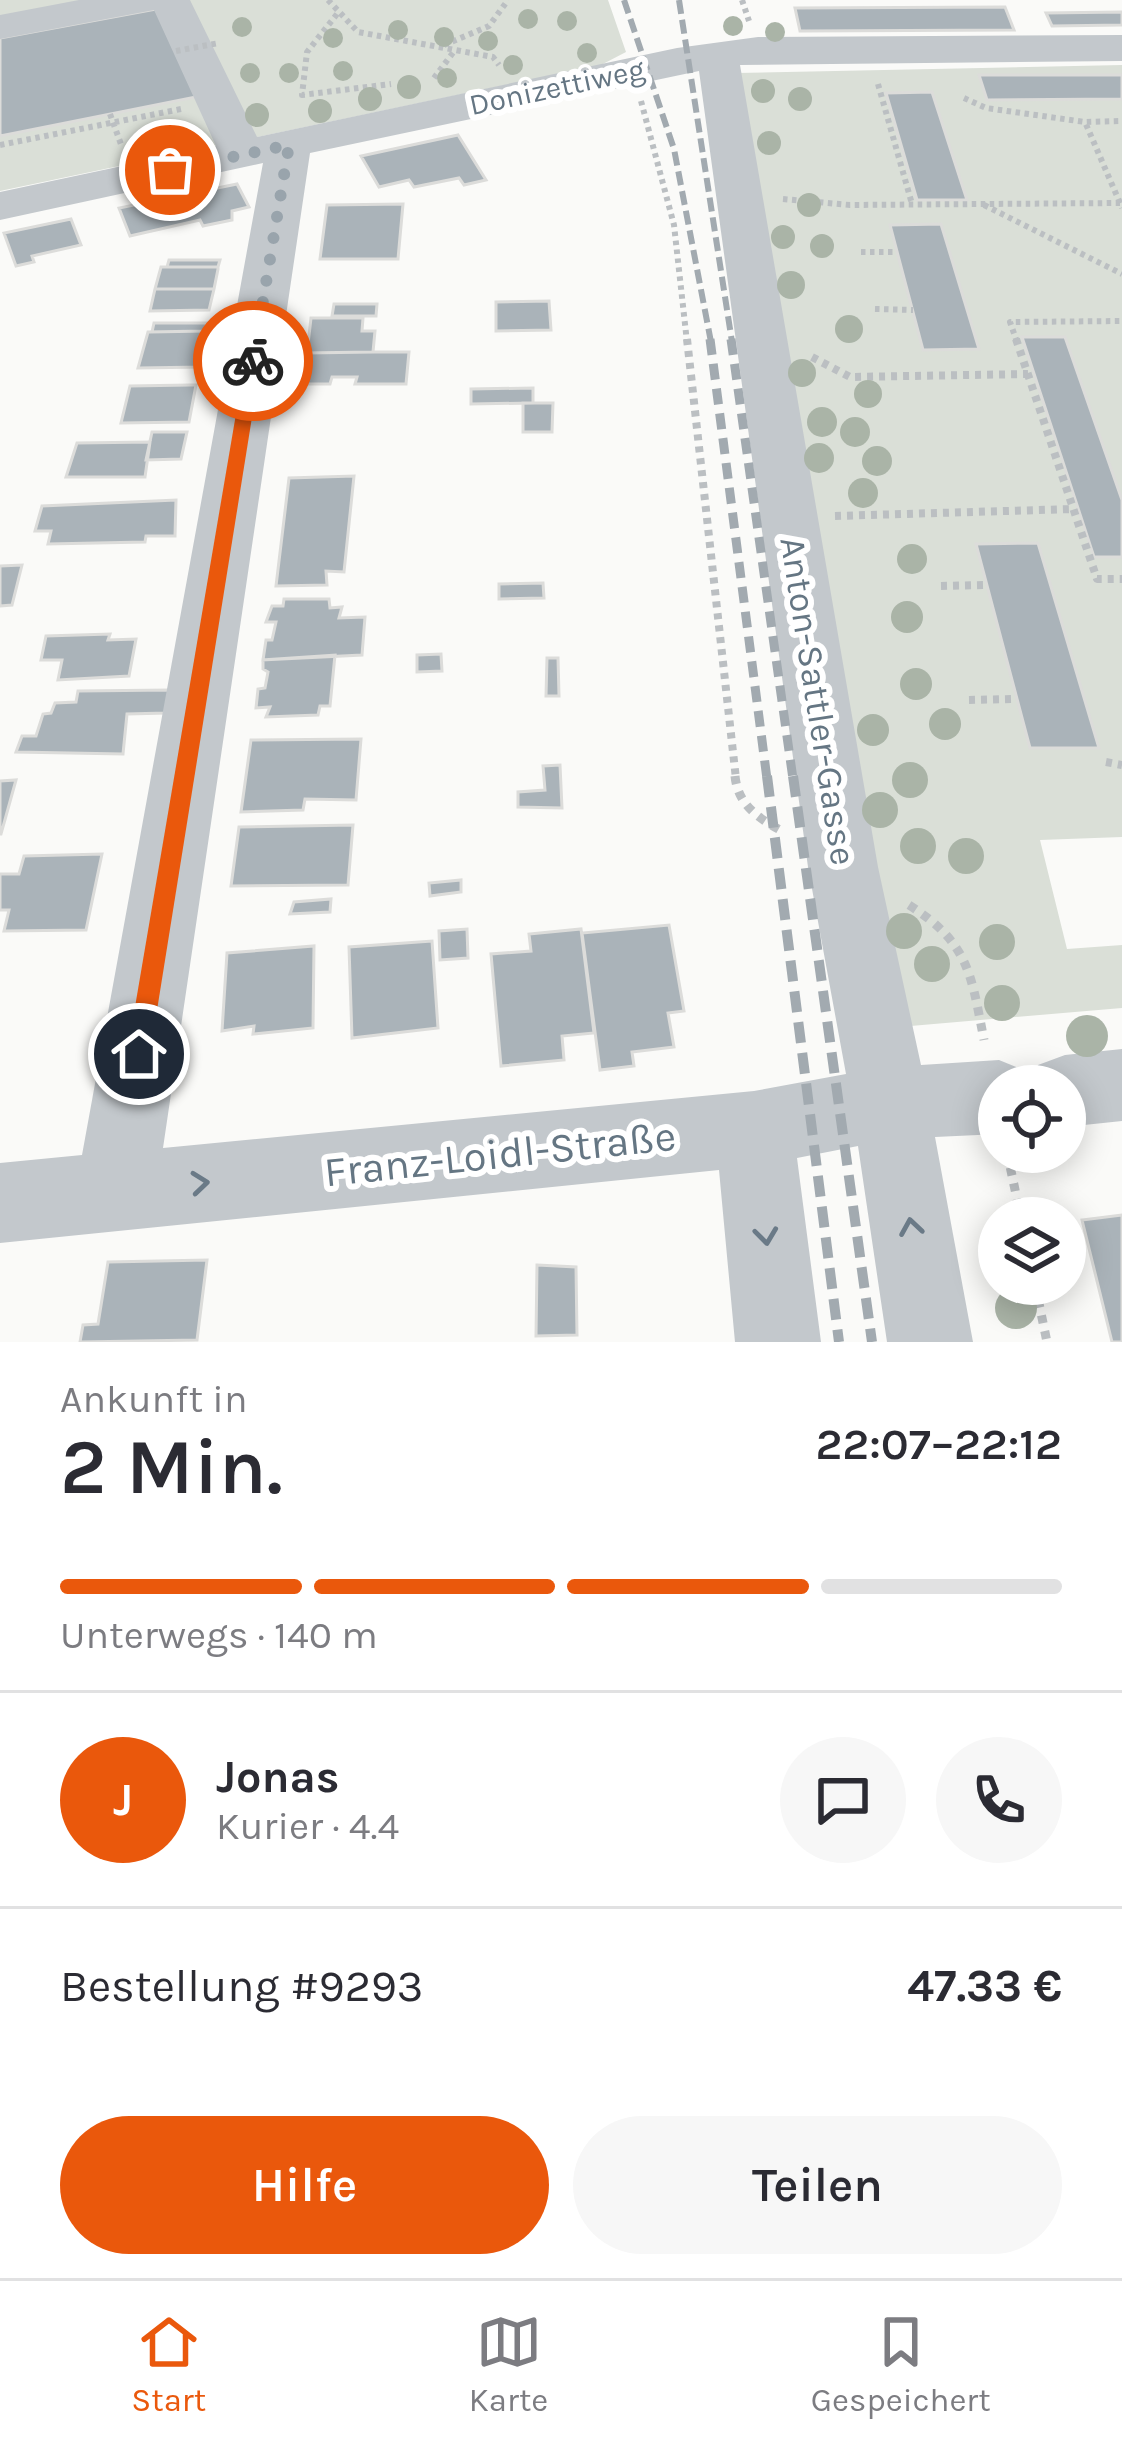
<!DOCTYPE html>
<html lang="de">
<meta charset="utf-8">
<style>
body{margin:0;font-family:Karla,sans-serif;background:#f7f7f7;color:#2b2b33;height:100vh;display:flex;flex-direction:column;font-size:45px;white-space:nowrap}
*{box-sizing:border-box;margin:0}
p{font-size:39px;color:#7c7c81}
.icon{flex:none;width:66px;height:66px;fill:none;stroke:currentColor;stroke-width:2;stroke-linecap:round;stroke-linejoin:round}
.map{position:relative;height:1342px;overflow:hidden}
.side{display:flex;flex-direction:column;background:#fff;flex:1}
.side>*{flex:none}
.controls{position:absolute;left:978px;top:1065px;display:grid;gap:24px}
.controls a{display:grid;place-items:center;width:108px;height:108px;border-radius:50%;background:#fff;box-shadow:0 6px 30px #0003;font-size:60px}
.pin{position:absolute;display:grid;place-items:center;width:102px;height:102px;color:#fff;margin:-51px;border:6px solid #fff;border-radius:50%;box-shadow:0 3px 12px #0007}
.courier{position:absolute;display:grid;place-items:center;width:120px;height:120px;margin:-60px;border:9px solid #ea580c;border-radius:50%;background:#fff;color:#222;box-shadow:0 3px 15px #0007}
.head em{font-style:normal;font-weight:600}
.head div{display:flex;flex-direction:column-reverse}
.head{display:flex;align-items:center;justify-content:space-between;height:204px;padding:0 60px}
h1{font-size:78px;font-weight:600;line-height:90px}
.bar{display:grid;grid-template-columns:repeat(4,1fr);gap:18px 12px;align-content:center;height:144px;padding:0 60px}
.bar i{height:15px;border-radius:9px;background:#e1e1e2}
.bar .current{background:#ea580c}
.bar p{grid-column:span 4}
.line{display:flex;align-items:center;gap:30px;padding:0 60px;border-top:3px solid #e1e1e2}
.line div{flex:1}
.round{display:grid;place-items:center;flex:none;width:126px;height:126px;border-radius:63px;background:#f7f7f7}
.cta{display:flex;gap:24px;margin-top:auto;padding:24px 60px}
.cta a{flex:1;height:138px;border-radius:72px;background:#ea580c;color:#fff;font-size:48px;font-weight:600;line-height:138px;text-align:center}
.cta a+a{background:#f7f7f7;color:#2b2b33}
.tab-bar{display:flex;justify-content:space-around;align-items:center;height:168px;border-top:3px solid #e1e1e2;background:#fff;font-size:33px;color:#7c7c81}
.tab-bar a{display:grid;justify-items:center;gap:6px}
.tab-bar .current{color:#ea580c}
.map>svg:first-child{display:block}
</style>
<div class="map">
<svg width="1122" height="1342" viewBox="0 0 1122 1342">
<rect width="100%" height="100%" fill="#fafaf8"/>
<path fill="#dadfd7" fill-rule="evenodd" d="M 0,0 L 608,0 L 626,52 L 601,65 L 0,191 Z
M 1122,65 L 1122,75 L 979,76 L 987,100 L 1122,99 L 1122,500 L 1065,337 L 1022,338 L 1122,557 L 1122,837 L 1040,840 L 1067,949 L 1122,945 L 1122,1008 L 899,1027 L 736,73 ZM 932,92 L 966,199 L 966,200 L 917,200 L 886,94 ZM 940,224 L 978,348 L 978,349 L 923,349 L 890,226 ZM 1038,543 L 1099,747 L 1098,748 L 1030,748 L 976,545 Z"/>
<path fill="#aab3b9" stroke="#dcdcda" stroke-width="3" d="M 1005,7 L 1014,30 L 800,31 L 795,8 Z
M 156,9 L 196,97 L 0,136 L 0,38 Z
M 1122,12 L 1122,25 L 1052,26 L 1046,13 Z
M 979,75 L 1122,75 L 1122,99 L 987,100 Z
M 932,92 L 967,200 L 917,200 L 886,93 Z
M 458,135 L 486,180 L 464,185 L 459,178 L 414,187 L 409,180 L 379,187 L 361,156 Z
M 237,184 L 249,207 L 232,211 L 232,220 L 203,226 L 200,220 L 130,236 L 119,208 Z
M 403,204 L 398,259 L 320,259 L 327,205 Z
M 71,219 L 81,245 L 32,256 L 34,262 L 16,266 L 4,233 Z
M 941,224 L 979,349 L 923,350 L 890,225 Z
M 169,260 L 220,260 L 218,267 L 167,267 Z
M 161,267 L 218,267 L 218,269 L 214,289 L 155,289 Z
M 155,289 L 214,289 L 209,310 L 150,311 Z
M 549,301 L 551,330 L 496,331 L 496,302 Z
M 334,304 L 377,304 L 376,316 L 332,316 Z
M 311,318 L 363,318 L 362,331 L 375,331 L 373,352 L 307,353 Z
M 154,323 L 207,323 L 205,331 L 152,332 Z
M 205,331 L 210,331 L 203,367 L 138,368 L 148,332 Z
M 1022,337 L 1065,337 L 1122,500 L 1122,557 L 1094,557 Z
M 373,352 L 409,352 L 406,384 L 355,384 L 357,377 L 332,377 L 330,384 L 300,384 L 304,353 Z
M 190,385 L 196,385 L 189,422 L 121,423 L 130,386 Z
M 533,388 L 533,403 L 471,404 L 471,389 Z
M 523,403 L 553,403 L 552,432 L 523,432 Z
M 152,432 L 187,432 L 181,459 L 146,460 Z
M 150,442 L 145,477 L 66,477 L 77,443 Z
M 354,476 L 344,572 L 326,571 L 327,585 L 276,586 L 289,478 Z
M 176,500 L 175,536 L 146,536 L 145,542 L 48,544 L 51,531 L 35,531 L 42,506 Z
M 1038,543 L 1099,748 L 1030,748 L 976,544 Z
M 22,565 L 12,605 L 0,606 L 0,566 Z
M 543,583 L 544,598 L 499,599 L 499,584 Z
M 284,599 L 329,599 L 330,608 L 342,607 L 339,618 L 365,617 L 362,655 L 263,660 L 266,640 L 272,640 L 276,622 L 266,622 L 272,606 L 283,606 Z
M 110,634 L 108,640 L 136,639 L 129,676 L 58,680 L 62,660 L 41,660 L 46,636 Z
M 441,654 L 442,671 L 417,672 L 417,655 Z
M 335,655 L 330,706 L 320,706 L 318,715 L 266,717 L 270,707 L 256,708 L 258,689 L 265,688 L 268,672 L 263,669 L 263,660 Z
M 547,658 L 558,658 L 559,696 L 546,696 Z
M 170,690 L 166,713 L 127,714 L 123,754 L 16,752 L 22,736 L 36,736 L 43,714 L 51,713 L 55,703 L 76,702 L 78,691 Z
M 361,739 L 356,800 L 305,799 L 303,810 L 241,812 L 251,740 Z
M 560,765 L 562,808 L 518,807 L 518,792 L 545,790 L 543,766 Z
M 16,780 L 1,834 L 0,834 L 0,781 Z
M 353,825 L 348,885 L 231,886 L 239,827 Z
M 102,854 L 86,930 L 4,931 L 9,910 L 0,910 L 0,874 L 19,874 L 24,856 Z
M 461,880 L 461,892 L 430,896 L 429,883 Z
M 331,899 L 330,912 L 290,914 L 294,902 Z
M 669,925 L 684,1011 L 668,1013 L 674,1047 L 632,1052 L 634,1066 L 600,1070 L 582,933 Z
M 467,929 L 468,958 L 440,960 L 439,931 Z
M 581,929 L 594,1033 L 562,1036 L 564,1060 L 501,1066 L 491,954 L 531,951 L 529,934 Z
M 432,941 L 438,1028 L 352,1038 L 349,947 Z
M 314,946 L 313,1028 L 253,1034 L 254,1026 L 222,1031 L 227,953 Z
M 1122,1215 L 1122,1342 L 1112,1342 L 1082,1220 Z
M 207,1260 L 197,1340 L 80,1342 L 83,1325 L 98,1324 L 108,1262 Z
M 537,1265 L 576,1267 L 577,1335 L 536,1336 Z"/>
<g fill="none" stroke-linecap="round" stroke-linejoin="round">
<path stroke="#bbbfc2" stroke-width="6" stroke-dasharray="4.5 4.5" stroke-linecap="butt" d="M 328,0 L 358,32 L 493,57 L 499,65
M 742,0 L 749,21
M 337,14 L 307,52 L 302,95 L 391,84
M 444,45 L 489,26 L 508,0
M 434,78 L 455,50
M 878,84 L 912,204
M 964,98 L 986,108 L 1085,122
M 641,101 L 674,225 L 687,342
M 110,114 L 122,147
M 0,145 L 181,109
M 783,199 L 850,205 L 1120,203 L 1122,208
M 1120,203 L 1085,122 L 1122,121
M 984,205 L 1122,274
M 861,252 L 897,252
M 875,309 L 913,310
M 1017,342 L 1010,322 L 1122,321"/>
<path stroke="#bbbfc2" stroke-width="8" stroke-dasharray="6 6" stroke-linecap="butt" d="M 687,339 L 736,779
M 1016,339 L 1097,579 L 1122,579
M 812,357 L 850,377 L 1028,374
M 835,516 L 1074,509
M 941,586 L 986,585
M 969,700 L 1016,699
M 1106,762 L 1122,765"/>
<path stroke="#bbbfc2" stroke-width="9" stroke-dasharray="8 8" stroke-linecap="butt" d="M 735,776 C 738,805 758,818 782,831
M 909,905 C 969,943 971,974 984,1040
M 1007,1152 L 1021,1218
M 1035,1284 L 1047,1342"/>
<path fill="#c3c8cc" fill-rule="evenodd" d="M 79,0 L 190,0 L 257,137 L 677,48 L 758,37 L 1122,35 L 1122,61 L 740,65 L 878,867 L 921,1065 L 999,1060 L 1026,1071 L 1031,1081 L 1038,1065 L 1065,1055 L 1122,1049 L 1122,1121 L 1065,1127 L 1065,1086 L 999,1086 L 999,1134 L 935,1137 L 973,1342 L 887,1342 L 858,1146 L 797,1158 L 821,1342 L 735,1342 L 719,1170 L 0,1243 L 0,1163 L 82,1155 L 263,163 L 0,220 L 0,192 L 216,146 L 154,10 L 0,39 L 0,15 ZM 699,71 L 808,867 L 846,1074 L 754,1091 L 163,1148 L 310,153 Z"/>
<path stroke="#a2aab0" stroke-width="6" stroke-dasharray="14 6" stroke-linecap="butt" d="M 624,0 L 674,149 L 711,342
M 679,0 L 732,342"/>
<path stroke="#a2aab0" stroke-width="9" stroke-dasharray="16 9" stroke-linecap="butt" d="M 710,339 L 767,779
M 731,339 L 793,779"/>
<path stroke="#a2aab0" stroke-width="10" stroke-dasharray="21 10" stroke-linecap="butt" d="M 767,776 L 839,1342
M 793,776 L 872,1342"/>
<path stroke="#bbbfc2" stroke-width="6" stroke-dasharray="4.5 4.5" stroke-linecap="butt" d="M 176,51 L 219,43"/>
</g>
<g fill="#aab4a7">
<circle cx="528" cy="19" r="10"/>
<circle cx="567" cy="21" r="10"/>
<circle cx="733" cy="26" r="10"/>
<circle cx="242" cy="27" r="10"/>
<circle cx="398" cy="30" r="10"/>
<circle cx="775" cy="32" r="10"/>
<circle cx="444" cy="37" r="10"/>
<circle cx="333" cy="38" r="10"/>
<circle cx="488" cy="41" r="10"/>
<circle cx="587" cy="53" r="10"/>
<circle cx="513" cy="65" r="10"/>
<circle cx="343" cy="71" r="10"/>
<circle cx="250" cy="73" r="10"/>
<circle cx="289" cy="73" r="10"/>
<circle cx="447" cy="78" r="10"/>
<circle cx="409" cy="87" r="12"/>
<circle cx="763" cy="91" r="12"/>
<circle cx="370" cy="99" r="12"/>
<circle cx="800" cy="99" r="12"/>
<circle cx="320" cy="111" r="12"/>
<circle cx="257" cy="115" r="12"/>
<circle cx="769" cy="143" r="12"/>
<circle cx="809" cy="205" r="12"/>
<circle cx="783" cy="237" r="12"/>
<circle cx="822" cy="246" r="12"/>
<circle cx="791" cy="285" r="14"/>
<circle cx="849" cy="329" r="14"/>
<circle cx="802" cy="373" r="14"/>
<circle cx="868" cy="394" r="14"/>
<circle cx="822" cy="422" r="15"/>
<circle cx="855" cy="432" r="15"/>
<circle cx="819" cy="458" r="15"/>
<circle cx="877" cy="461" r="15"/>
<circle cx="863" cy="493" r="15"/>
<circle cx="912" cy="559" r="15"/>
<circle cx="907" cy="617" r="16"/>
<circle cx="916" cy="684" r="16"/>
<circle cx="945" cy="724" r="16"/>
<circle cx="873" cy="730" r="16"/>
<circle cx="910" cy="780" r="18"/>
<circle cx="880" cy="810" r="18"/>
<circle cx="918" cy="846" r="18"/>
<circle cx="966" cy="856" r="18"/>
<circle cx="904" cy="931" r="18"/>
<circle cx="997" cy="942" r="18"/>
<circle cx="932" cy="964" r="18"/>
<circle cx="1002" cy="1003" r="18"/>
<circle cx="1087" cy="1036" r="21"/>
<circle cx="1016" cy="1308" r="21"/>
</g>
<defs><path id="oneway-chevron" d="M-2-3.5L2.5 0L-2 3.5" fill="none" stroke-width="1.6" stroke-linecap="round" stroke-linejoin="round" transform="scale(3)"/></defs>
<g stroke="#6a7a87">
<use href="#oneway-chevron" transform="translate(200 1183) rotate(-6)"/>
<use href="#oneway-chevron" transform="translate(911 1227) rotate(-99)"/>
<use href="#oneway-chevron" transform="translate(766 1236) rotate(83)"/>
</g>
<path fill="#ea580c" d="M 253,356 L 261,361 L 150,1054 L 139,1065 L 127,1054 L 245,361 Z"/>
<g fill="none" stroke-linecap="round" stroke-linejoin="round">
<path stroke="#99a4ac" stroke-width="12" stroke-dasharray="0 21.6" d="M 170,170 L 289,145 L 253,361"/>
</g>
<g text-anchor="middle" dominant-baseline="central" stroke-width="12" stroke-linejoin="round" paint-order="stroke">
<g font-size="30" fill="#657683" stroke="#fff">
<text transform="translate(557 87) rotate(-12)">Donizettiweg</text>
</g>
<g font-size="36" fill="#657683" stroke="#fff">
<text transform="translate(818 701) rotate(81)">Anton-Sattler-Gasse</text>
</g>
<g font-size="42" fill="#657683" stroke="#fff">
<text transform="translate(500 1154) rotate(-6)">Franz-Loidl-Straße</text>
</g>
</g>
</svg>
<div class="controls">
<a><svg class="icon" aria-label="locate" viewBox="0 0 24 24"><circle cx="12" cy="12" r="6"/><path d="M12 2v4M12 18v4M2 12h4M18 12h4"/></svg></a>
<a><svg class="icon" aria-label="layers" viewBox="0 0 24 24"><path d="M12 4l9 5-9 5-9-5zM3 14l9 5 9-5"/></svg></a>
</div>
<div class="pin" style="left:170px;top:170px;background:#ea580c"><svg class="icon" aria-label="bag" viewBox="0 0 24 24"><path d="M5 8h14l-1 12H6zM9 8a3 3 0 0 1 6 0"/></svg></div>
<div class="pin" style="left:139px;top:1054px;background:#1f2937"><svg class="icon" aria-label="home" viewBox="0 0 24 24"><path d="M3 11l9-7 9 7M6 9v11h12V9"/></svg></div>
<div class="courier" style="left:253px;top:361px"><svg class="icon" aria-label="bike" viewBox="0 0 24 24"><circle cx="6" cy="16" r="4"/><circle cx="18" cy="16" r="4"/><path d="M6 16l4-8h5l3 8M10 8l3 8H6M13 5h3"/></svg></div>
</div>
<section class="side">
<div class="head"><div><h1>2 Min.</h1><p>Ankunft in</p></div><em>22:07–22:12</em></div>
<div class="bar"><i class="current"></i><i class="current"></i><i class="current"></i><i></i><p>Unterwegs · 140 m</p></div>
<div class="line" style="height:216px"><b class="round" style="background:#ea580c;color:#fff">J</b><div><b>Jonas</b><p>Kurier · 4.4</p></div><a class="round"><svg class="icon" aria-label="chat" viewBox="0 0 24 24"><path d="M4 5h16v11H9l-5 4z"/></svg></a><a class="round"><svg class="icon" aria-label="phone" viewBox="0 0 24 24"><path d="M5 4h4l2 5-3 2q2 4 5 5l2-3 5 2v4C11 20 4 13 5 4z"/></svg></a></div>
<div class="line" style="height:156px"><div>Bestellung #9293</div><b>47.33 €</b></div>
<div class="cta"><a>Hilfe</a><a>Teilen</a></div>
</section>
<nav class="tab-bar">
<a class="current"><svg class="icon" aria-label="home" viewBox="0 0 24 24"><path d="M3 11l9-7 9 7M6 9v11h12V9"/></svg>Start</a>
<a><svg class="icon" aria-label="map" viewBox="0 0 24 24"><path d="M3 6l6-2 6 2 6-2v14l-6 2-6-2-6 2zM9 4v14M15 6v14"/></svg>Karte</a>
<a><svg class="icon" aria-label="saved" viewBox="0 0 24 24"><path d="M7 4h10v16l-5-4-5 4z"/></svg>Gespeichert</a>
</nav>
